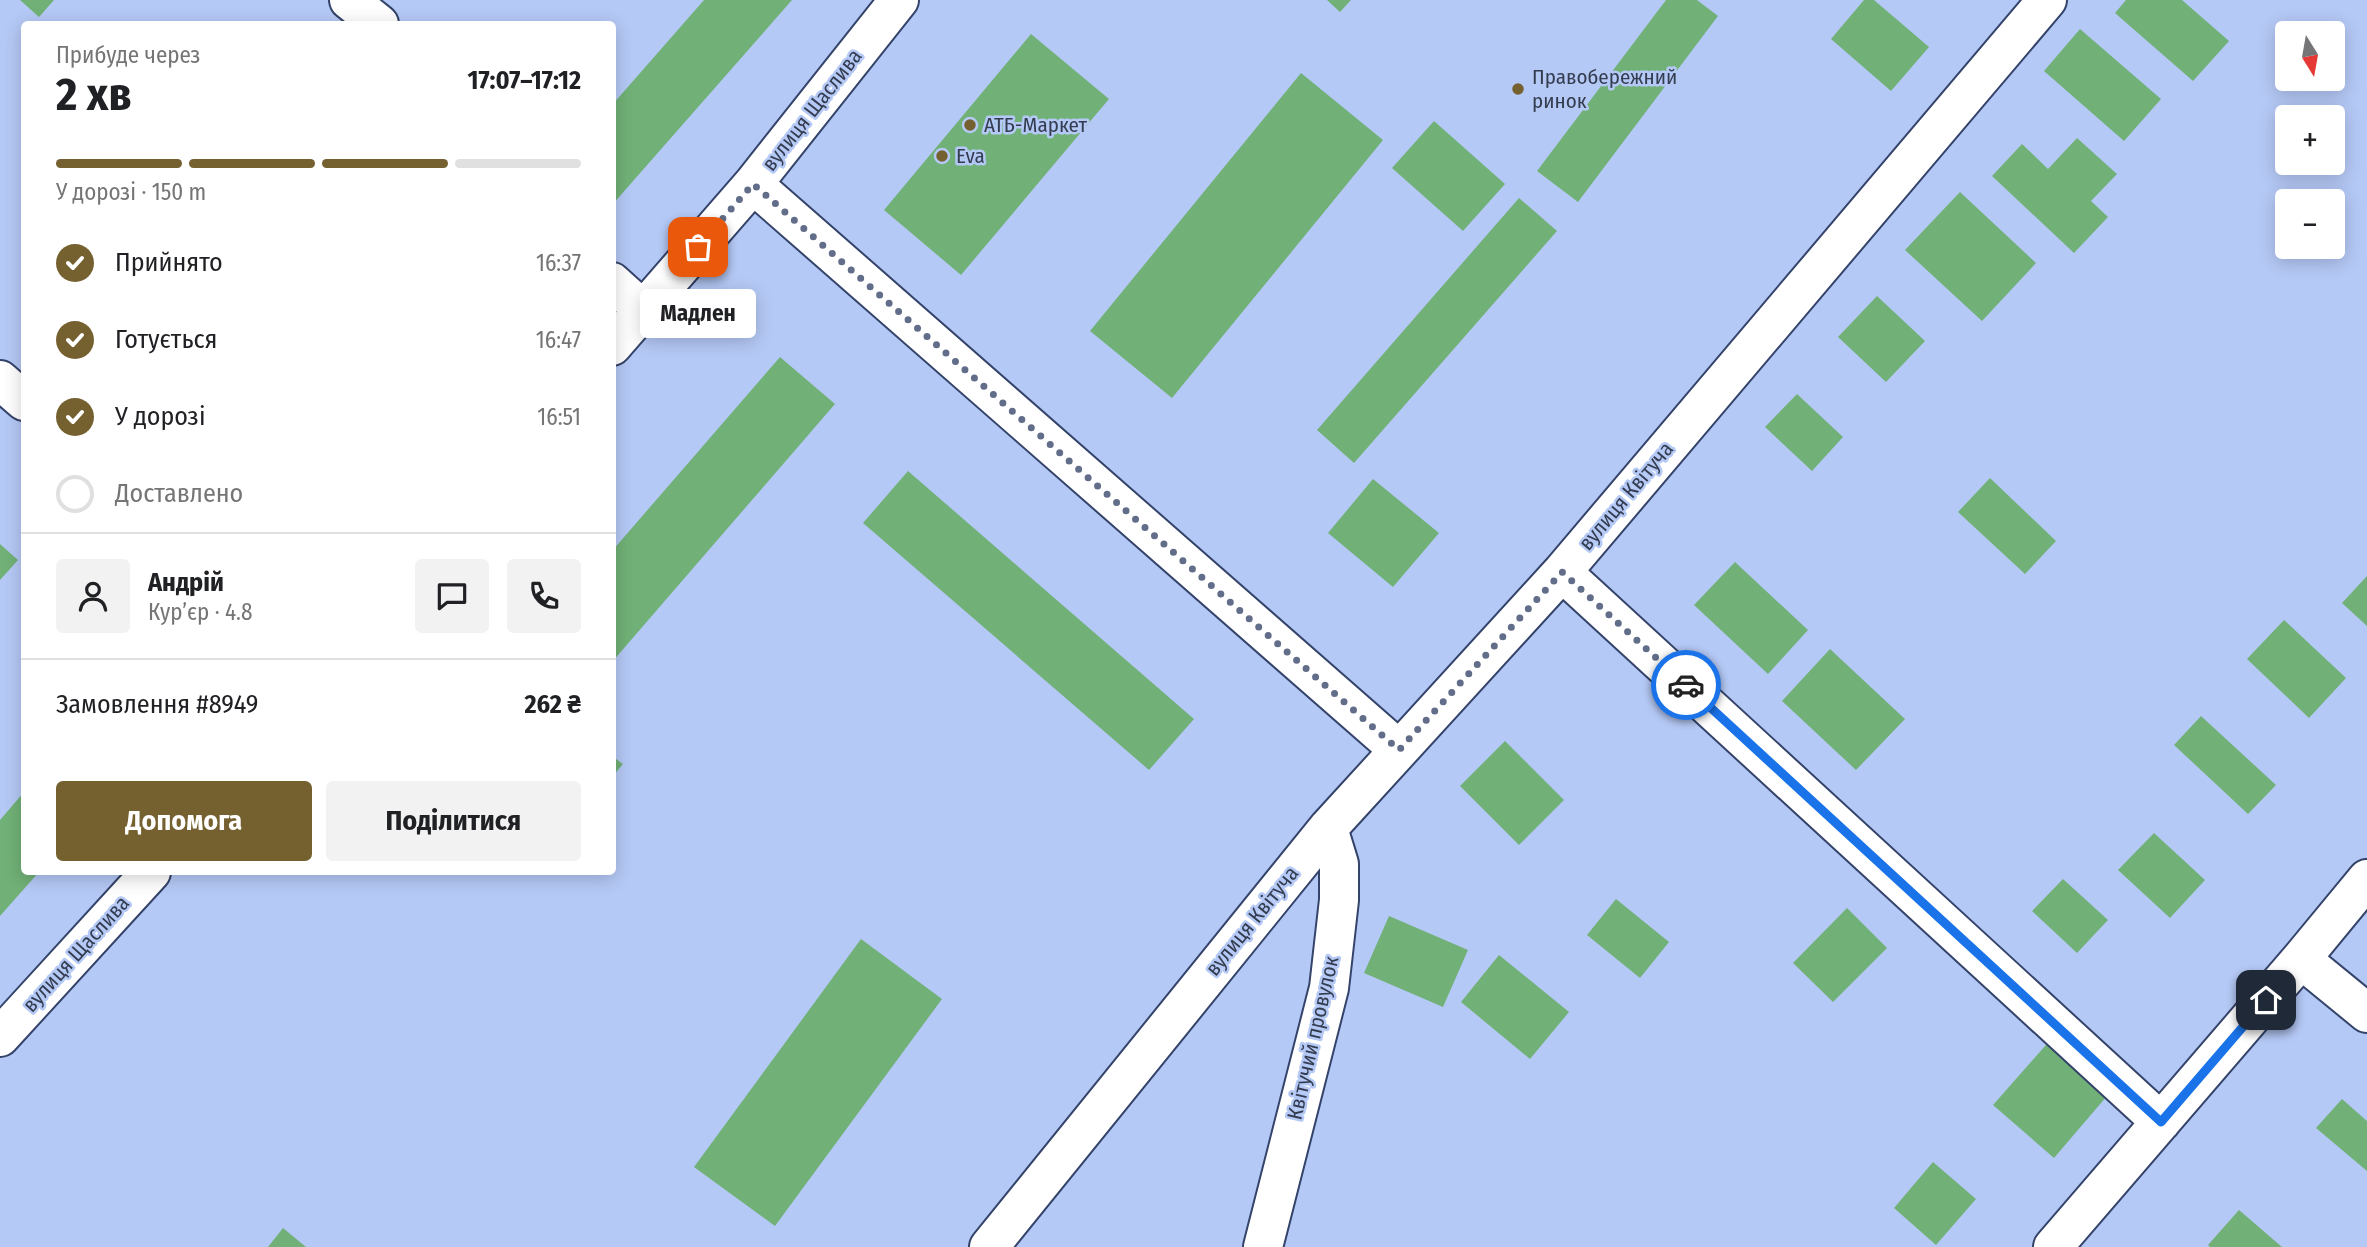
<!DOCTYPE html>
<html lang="uk">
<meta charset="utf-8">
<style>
body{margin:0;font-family:"Fira Sans Condensed",sans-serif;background:#f2f2f2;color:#202124;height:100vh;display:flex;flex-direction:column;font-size:26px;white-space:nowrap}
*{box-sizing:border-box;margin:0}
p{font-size:23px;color:#757577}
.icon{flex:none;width:38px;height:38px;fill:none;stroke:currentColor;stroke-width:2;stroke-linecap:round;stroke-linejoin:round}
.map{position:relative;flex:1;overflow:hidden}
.drawer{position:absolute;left:21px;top:21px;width:595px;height:854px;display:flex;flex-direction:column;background:#fff;border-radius:7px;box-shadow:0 4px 18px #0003}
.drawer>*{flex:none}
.needle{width:46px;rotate:169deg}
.buttons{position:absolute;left:2275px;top:21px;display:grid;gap:14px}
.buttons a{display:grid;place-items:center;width:70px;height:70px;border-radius:7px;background:#fff;box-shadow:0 4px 18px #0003;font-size:35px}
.pin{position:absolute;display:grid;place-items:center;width:60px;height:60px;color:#fff;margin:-30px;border-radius:14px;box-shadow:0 4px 10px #0006}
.courier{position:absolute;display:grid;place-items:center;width:70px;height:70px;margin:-35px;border:5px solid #1a73e8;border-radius:50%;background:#fff;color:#222;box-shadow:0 2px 9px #0007}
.bubble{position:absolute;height:49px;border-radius:7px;background:#fff;box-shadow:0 4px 18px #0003;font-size:23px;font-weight:700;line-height:49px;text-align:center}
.headline em{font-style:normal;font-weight:700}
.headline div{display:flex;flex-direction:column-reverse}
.headline{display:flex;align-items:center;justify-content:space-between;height:119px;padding:0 35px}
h1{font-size:46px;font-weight:700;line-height:52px}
.bar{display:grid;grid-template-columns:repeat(4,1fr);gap:10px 7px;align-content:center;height:84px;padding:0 35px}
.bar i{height:9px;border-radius:5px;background:#e0e0e0}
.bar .selected{background:#75602f}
.bar p{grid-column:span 4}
.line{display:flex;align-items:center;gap:18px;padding:0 35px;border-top:2px solid #e0e0e0}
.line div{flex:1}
.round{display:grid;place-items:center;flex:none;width:74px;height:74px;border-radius:7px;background:#f2f2f2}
ol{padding:0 35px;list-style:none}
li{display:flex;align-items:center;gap:21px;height:77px}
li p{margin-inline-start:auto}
li .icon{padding:7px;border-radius:50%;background:#75602f;color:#fff;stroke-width:4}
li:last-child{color:#757577}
li i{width:38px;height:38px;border:4px solid #e0e0e0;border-radius:50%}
.cta{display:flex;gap:14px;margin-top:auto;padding:14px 35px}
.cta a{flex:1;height:80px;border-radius:7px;background:#75602f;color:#fff;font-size:28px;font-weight:700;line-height:80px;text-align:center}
.cta a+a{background:#f2f2f2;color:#202124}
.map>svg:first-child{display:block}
</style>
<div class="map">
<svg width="2367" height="1247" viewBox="0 0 2367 1247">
<rect width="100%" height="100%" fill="#b5c9f6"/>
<path fill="#71b177" d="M 20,0 L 54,0 L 39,17 Z
M 704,0 L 792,0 L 612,205 L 612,105 Z
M 1327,0 L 1351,0 L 1340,12 Z
M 1666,0 L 1697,0 L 1718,16 L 1578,202 L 1537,171 Z
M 1864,0 L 1874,0 L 1929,47 L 1891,91 L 1831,39 Z
M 2126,0 L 2182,0 L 2229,41 L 2193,81 L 2115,13 Z
M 2080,29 L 2161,99 L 2124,141 L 2044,71 Z
M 1031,34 L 1109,99 L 961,275 L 884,210 Z
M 1301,73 L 1383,140 L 1172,398 L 1090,331 Z
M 1434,121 L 1505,184 L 1463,231 L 1392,168 Z
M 2077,138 L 2117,174 L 2091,201 L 2108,217 L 2074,253 L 1992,176 L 2022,144 L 2048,169 Z
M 1960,192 L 2036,263 L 1982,321 L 1905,250 Z
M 1519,198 L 1557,231 L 1354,463 L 1317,430 Z
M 1877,296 L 1925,341 L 1886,382 L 1838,337 Z
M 780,357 L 835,404 L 612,662 L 612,551 Z
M 1797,394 L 1843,437 L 1812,471 L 1765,427 Z
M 908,471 L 1194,719 L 1149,770 L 863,523 Z
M 1990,478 L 2056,541 L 2025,574 L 1958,512 Z
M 1373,479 L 1439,533 L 1393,587 L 1328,533 Z
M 0,544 L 18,560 L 0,580 Z
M 1735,562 L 1808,630 L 1768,674 L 1694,605 Z
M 2367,576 L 2367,626 L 2342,603 Z
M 2284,620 L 2346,678 L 2309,718 L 2247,659 Z
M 1830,649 L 1905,719 L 1856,770 L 1782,701 Z
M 2201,716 L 2276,785 L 2248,814 L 2174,745 Z
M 1505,741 L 1564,800 L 1519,845 L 1460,786 Z
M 612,756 L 623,764 L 612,777 Z
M 24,792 L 24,872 L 39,872 L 0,916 L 0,820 Z
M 2154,833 L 2205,880 L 2170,918 L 2118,870 Z
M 2063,879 L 2108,920 L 2077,953 L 2032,911 Z
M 1616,899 L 1669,942 L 1640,978 L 1587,935 Z
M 1847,908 L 1887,948 L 1833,1002 L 1793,963 Z
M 1389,916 L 1468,950 L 1443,1007 L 1364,973 Z
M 861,939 L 942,999 L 775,1226 L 694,1167 Z
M 1499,955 L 1569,1012 L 1530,1059 L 1461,1002 Z
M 2053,1037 L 2113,1089 L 2054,1158 L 1993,1105 Z
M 2342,1099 L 2367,1121 L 2367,1171 L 2316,1128 Z
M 1933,1162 L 1976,1199 L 1936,1245 L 1894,1208 Z
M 2239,1210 L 2282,1247 L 2210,1247 L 2208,1245 Z
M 283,1228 L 306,1247 L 268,1247 Z"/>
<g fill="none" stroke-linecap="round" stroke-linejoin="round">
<g stroke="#344369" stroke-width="42">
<path id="minor" d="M 349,0 L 379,24
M 753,184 L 1399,750
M 612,282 L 643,310
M 612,346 L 753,184 L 899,0
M 0,380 L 24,401
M 1562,572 L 2161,1122
M 2301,959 L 2367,1013
M 0,1037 L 151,872
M 989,1247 L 1328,828 L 1562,572 L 2047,0
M 1263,1247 L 1329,988 L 1339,900 L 1339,864 L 1328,828
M 2053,1247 L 2301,959 L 2367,879"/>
</g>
<use href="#minor" stroke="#fff" stroke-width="38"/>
</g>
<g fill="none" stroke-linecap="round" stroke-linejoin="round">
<path stroke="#616d89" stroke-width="7" stroke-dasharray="0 12.6" d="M 698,247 L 753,184 L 1399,750 L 1562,572 L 1686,685"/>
<path stroke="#1a73e8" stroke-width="9" d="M 1686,685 L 2161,1122 L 2266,1000"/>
</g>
<g fill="#75602f" stroke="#b5c9f6" stroke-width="2.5">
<circle cx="1518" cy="89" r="7"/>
<circle cx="970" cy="125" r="7"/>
<circle cx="942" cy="156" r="7"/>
</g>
<g text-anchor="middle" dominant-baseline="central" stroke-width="5" stroke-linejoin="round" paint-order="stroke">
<g font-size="21" fill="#343c4f" stroke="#b5c9f6" text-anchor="start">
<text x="1532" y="77">Правобережний<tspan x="1532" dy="24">ринок</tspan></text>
<text x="984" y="125">АТБ-Маркет</text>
<text x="956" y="156">Eva</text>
</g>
<g font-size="21" fill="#343c4f" stroke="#b5c9f6">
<text transform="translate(812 110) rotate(-52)">вулиця Щаслива</text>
<text transform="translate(1626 496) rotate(-50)">вулиця Квітуча</text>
<text transform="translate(1252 921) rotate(-51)">вулиця Квітуча</text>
<text transform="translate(76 954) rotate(-48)">вулиця Щаслива</text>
<text transform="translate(1313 1038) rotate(-77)">Квітучий провулок</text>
</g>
</g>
</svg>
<div class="buttons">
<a><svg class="needle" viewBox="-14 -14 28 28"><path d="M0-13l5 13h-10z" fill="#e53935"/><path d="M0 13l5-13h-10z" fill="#757577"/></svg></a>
<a>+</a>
<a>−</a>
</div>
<div class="pin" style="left:698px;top:247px;background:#ea580c"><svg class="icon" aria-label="bag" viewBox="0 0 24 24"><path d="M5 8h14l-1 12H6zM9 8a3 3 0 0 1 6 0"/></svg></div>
<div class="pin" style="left:2266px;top:1000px;background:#1f2937"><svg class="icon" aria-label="home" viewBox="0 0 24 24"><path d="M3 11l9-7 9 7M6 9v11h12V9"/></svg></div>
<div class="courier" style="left:1686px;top:685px"><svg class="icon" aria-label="car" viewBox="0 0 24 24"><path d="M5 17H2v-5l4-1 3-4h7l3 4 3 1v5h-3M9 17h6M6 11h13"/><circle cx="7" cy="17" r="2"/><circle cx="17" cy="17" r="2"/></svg></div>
<div class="bubble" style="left:640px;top:289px;width:116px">Мадлен</div>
<section class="drawer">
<div class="headline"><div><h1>2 хв</h1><p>Прибуде через</p></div><em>17:07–17:12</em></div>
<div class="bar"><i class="selected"></i><i class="selected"></i><i class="selected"></i><i></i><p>У дорозі · 150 m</p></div>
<ol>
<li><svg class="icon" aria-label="check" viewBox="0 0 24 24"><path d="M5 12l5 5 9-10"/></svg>Прийнято<p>16:37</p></li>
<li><svg class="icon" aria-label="check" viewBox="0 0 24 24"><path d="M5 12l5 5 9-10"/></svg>Готується<p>16:47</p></li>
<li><svg class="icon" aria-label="check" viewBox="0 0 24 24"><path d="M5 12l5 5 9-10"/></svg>У дорозі<p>16:51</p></li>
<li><i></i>Доставлено</li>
</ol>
<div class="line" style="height:126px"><a class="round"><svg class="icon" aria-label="person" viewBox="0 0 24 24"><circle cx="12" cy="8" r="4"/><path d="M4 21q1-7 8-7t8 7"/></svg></a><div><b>Андрій</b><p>Кур’єр · 4.8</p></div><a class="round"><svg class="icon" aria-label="chat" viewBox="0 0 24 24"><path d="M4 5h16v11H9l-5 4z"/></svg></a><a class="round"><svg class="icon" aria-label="phone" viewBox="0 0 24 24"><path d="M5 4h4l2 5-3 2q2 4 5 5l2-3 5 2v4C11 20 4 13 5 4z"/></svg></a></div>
<div class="line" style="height:91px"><div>Замовлення #8949</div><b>262 ₴</b></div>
<div class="cta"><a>Допомога</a><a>Поділитися</a></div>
</section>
</div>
